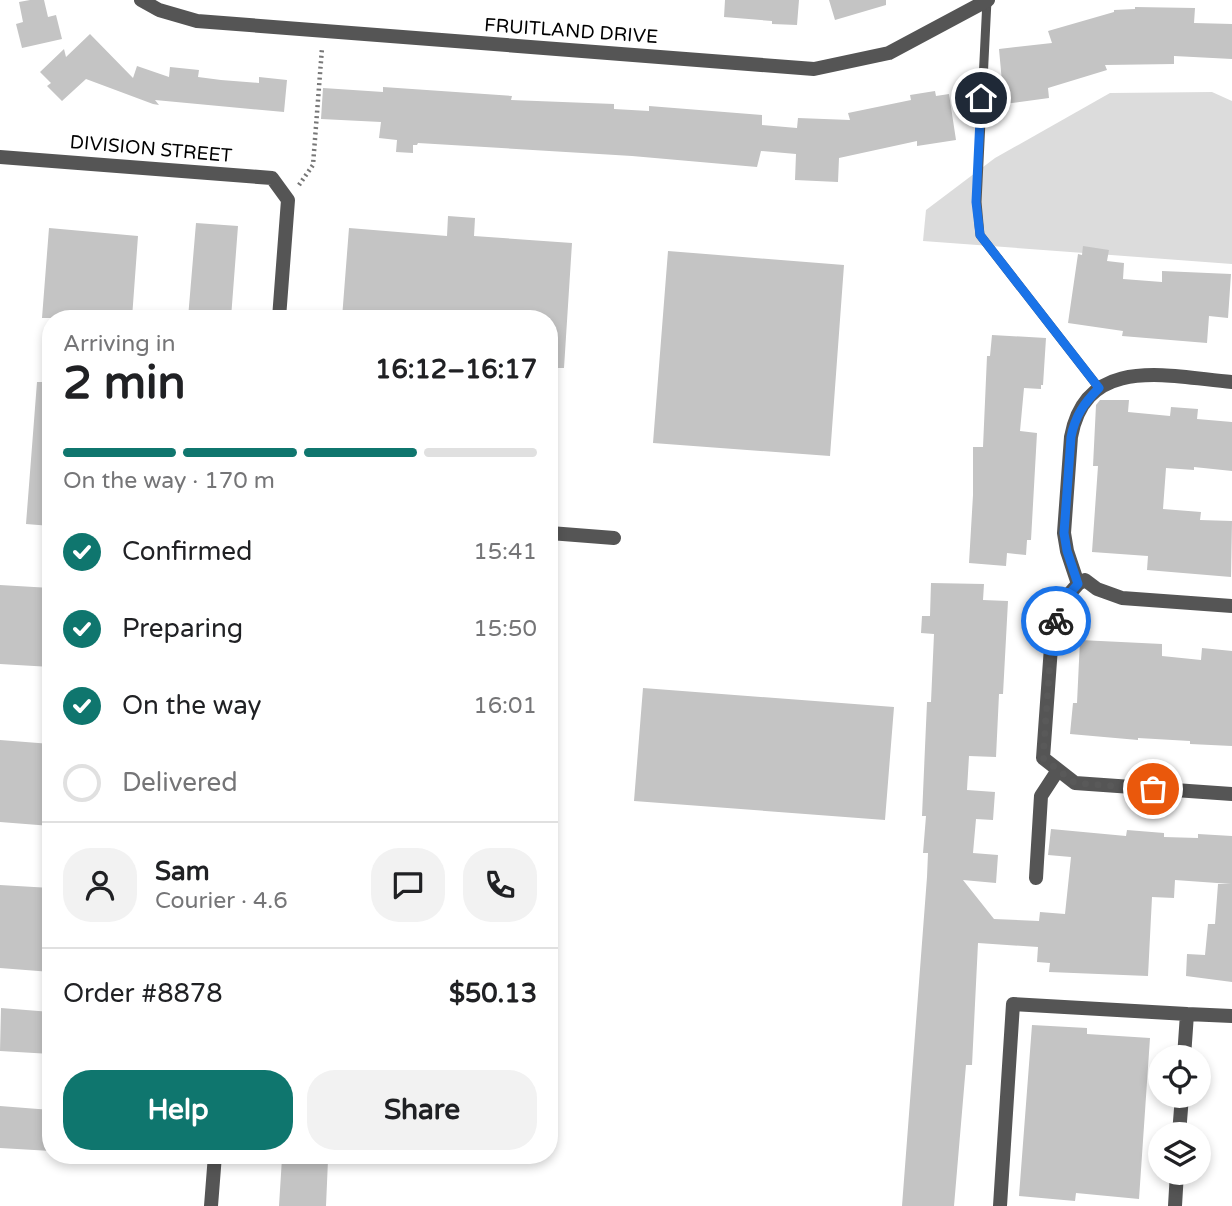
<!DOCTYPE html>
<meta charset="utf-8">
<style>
body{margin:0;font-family:"Varela Round",sans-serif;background:#f2f2f2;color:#202124;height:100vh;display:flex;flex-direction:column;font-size:26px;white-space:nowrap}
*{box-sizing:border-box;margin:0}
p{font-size:23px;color:#757577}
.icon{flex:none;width:38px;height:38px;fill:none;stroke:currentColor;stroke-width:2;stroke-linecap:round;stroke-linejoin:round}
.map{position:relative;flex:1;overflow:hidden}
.panel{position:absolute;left:42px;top:310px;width:516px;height:854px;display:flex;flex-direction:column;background:#fff;border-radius:28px;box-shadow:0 4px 10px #0003}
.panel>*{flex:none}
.tools{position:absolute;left:1148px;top:1045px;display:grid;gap:14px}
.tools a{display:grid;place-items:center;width:63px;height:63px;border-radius:50%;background:#fff;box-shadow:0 4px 10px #0003;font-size:35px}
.pin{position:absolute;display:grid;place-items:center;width:60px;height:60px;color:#fff;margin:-30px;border:4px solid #fff;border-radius:50%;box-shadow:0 2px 7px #0007}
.courier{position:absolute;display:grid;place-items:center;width:70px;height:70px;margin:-35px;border:5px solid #1a73e8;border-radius:50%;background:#fff;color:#222;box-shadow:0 2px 9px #0007}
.head em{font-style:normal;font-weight:700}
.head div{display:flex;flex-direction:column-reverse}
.head{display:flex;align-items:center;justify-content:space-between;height:119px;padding:0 21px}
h1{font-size:46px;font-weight:700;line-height:52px}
.bar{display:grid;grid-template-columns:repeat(4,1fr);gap:10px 7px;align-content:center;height:84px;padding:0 21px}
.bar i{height:9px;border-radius:5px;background:#e0e0e0}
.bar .current{background:#0f766e}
.bar p{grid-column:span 4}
.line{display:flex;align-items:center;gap:18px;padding:0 21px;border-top:2px solid #e0e0e0}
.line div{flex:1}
.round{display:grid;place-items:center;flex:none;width:74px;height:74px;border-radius:28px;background:#f2f2f2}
ol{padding:0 21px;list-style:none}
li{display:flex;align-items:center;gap:21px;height:77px}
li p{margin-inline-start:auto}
li .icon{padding:7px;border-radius:50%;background:#0f766e;color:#fff;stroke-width:4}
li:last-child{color:#757577}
li i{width:38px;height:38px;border:4px solid #e0e0e0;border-radius:50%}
.button{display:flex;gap:14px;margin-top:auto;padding:14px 21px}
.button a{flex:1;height:80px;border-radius:28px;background:#0f766e;color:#fff;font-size:28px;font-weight:700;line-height:80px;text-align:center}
.button a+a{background:#f2f2f2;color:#202124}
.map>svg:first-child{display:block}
</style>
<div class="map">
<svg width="1232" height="1206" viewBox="0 0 1232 1206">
<rect width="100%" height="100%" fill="#fff"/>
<path fill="#dcdcdc" d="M 1212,92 L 1232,101 L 1232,264 L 923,241 L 926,210 L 995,158 L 1110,93 Z"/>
<path fill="#c4c4c4" d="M 30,0 L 44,0 L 48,17 L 56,15 L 62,39 L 22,48 L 16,24 L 23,22 L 19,2 Z
M 725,0 L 799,0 L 797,25 L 772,24 L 772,21 L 724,17 Z
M 829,0 L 886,0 L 886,5 L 835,20 Z
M 1135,7 L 1195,8 L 1194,23 L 1232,24 L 1232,59 L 1174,56 L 1174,64 L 1105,65 L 1107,70 L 1048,88 L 1049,98 L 1004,104 L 999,49 L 1052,43 L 1048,31 L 1114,12 L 1114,10 L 1135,9 Z
M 90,34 L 133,78 L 137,66 L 169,77 L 170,67 L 199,70 L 198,77 L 221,80 L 259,83 L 259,77 L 287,80 L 284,112 L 155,100 L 159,105 L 153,104 L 86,79 L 62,101 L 47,86 L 51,83 L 40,72 L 64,49 L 66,57 Z
M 383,87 L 512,96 L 511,100 L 614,104 L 614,109 L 649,111 L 649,106 L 762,115 L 762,125 L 797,128 L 798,118 L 850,120 L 848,113 L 911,100 L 910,95 L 935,91 L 936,96 L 949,94 L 956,140 L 917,146 L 917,141 L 839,158 L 838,182 L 795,180 L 796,154 L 761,151 L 757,167 L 632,156 L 418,143 L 417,145 L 413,145 L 413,153 L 396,152 L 397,140 L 379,138 L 381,122 L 321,119 L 323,88 L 383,92 Z
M 448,216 L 475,218 L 474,236 L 572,243 L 564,368 L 550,368 L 550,318 L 342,318 L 349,228 L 447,236 Z
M 196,223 L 238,226 L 231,318 L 188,318 Z
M 49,228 L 138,236 L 132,318 L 42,318 Z
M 1083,246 L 1109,250 L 1107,261 L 1124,263 L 1123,279 L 1162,282 L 1162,271 L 1231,274 L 1228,318 L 1209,316 L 1207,343 L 1122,336 L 1123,331 L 1068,323 L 1078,254 L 1082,255 Z
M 668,251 L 844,265 L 830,456 L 653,443 Z
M 992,335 L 1046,338 L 1043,385 L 1041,385 L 1041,389 L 1024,388 L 1020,431 L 1037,433 L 1031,540 L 1027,540 L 1026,555 L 1007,553 L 1006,566 L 969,563 L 973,495 L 973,447 L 983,447 L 987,356 L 990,356 Z
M 37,382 L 51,382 L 51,526 L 26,524 Z
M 1100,400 L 1129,400 L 1128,412 L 1170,416 L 1171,407 L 1198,409 L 1197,419 L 1232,422 L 1232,471 L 1194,467 L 1194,470 L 1166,468 L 1163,509 L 1201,512 L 1200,520 L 1232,521 L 1231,577 L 1147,570 L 1148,556 L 1092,552 L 1098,466 L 1093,466 L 1096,405 Z
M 931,583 L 984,584 L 983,600 L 1008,601 L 1003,694 L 999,694 L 996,757 L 969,756 L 967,790 L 995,792 L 993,820 L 976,819 L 973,853 L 998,855 L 996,883 L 963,880 L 994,919 L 1039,921 L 1040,912 L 1065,914 L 1071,857 L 1048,855 L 1051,829 L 1126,836 L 1127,830 L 1164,833 L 1164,837 L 1198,838 L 1198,834 L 1232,836 L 1232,982 L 1186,976 L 1187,954 L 1205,955 L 1208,924 L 1215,924 L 1218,884 L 1231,884 L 1175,880 L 1174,898 L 1152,897 L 1148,976 L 1049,972 L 1050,963 L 1037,962 L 1038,947 L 978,943 L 972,1065 L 966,1065 L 954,1206 L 902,1206 L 927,877 L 928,853 L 923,853 L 926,816 L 922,816 L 927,702 L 931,702 L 934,634 L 921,633 L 922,616 L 930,616 Z
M 0,585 L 51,588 L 51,667 L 0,664 Z
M 1080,640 L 1162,644 L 1162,656 L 1201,660 L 1202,648 L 1232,651 L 1232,746 L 1190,744 L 1190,741 L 1138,738 L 1138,740 L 1070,734 L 1073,703 L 1077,703 Z
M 643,688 L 894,707 L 885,820 L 634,801 Z
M 0,740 L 51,744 L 51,826 L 0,822 Z
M 0,885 L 51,888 L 51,972 L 0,968 Z
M 1,1008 L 51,1012 L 51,1054 L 0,1051 Z
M 1032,1025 L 1087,1028 L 1087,1034 L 1150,1038 L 1139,1199 L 1076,1193 L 1075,1201 L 1019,1196 Z
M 0,1106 L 51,1110 L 51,1151 L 0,1148 Z
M 282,1158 L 328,1160 L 326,1206 L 279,1206 Z"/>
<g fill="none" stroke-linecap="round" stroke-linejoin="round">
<path stroke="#777" stroke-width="4.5" stroke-dasharray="2 3.5" stroke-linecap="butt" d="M 299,185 L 313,165 L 322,48"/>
<path stroke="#555" stroke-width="9" d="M 987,0 L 977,202 L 980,235 L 1099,388"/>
<path stroke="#555" stroke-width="14" d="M 141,0 L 159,10 L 197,21 L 814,69 L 889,53 L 988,0
M 0,157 L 272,178 L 288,200 L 279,318
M 550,533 L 614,538
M 1078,584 L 1063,601 L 1052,633 L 1043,758 L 1075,783 L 1232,794
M 1078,584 L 1067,551 L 1064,533 L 1071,437 C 1086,353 1171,377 1232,382
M 1078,584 L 1085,580 L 1097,589 L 1122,598 L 1232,606
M 1036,878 L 1041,796 L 1058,770
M 1187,1014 L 1232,1016
M 1179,1134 L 1182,1096
M 211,1206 L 215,1155
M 1000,1206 L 1013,1004 L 1187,1014 L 1184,1057
M 1175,1206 L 1177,1172"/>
</g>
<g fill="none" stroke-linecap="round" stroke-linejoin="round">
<path stroke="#595959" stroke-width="7" stroke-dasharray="0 12.6" d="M 1056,621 L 1052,634 L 1043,758 L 1075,783 L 1153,789"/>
<path stroke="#1a73e8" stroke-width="9" d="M 981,98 L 976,202 L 980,235 L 1099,388 C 1084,403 1075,416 1071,437 L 1064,533 L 1067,551 L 1078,584 L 1063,601 L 1056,621"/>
</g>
<g text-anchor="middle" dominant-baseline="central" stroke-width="7" stroke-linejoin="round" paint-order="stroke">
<g font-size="19" fill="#000" stroke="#fff">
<text transform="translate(571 31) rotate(4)">FRUITLAND DRIVE</text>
<text transform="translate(151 149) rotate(5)">DIVISION STREET</text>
</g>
</g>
</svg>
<div class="tools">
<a><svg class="icon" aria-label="locate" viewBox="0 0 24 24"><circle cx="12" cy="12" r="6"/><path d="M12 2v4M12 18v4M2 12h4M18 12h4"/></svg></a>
<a><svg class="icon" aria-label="layers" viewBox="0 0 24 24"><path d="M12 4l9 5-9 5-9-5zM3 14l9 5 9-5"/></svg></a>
</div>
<div class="pin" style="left:1153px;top:789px;background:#ea580c"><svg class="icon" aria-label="bag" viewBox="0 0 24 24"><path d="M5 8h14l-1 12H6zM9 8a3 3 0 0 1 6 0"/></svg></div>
<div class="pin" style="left:981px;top:98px;background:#1f2937"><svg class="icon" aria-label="home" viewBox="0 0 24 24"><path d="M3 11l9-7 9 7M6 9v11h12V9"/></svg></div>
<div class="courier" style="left:1056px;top:621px"><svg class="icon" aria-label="bike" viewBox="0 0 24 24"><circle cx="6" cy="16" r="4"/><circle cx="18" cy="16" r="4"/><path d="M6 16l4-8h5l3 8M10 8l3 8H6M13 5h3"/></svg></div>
<section class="panel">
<div class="head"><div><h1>2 min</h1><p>Arriving in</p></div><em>16:12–16:17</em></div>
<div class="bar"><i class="current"></i><i class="current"></i><i class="current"></i><i></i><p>On the way · 170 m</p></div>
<ol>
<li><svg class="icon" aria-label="check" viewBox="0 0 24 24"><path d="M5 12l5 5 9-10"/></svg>Confirmed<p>15:41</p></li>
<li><svg class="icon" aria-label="check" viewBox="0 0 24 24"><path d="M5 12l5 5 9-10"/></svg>Preparing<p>15:50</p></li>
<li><svg class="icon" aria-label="check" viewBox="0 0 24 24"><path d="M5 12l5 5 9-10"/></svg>On the way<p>16:01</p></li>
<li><i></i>Delivered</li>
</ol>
<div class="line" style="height:126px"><a class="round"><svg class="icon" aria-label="person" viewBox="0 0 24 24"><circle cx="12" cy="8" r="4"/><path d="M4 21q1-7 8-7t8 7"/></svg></a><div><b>Sam</b><p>Courier · 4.6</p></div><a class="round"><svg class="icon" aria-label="chat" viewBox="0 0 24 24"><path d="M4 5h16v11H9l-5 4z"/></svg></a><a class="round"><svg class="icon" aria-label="phone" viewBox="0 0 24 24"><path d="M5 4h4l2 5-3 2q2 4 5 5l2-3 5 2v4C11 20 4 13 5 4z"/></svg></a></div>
<div class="line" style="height:91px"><div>Order #8878</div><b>$50.13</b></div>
<div class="button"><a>Help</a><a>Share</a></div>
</section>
</div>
